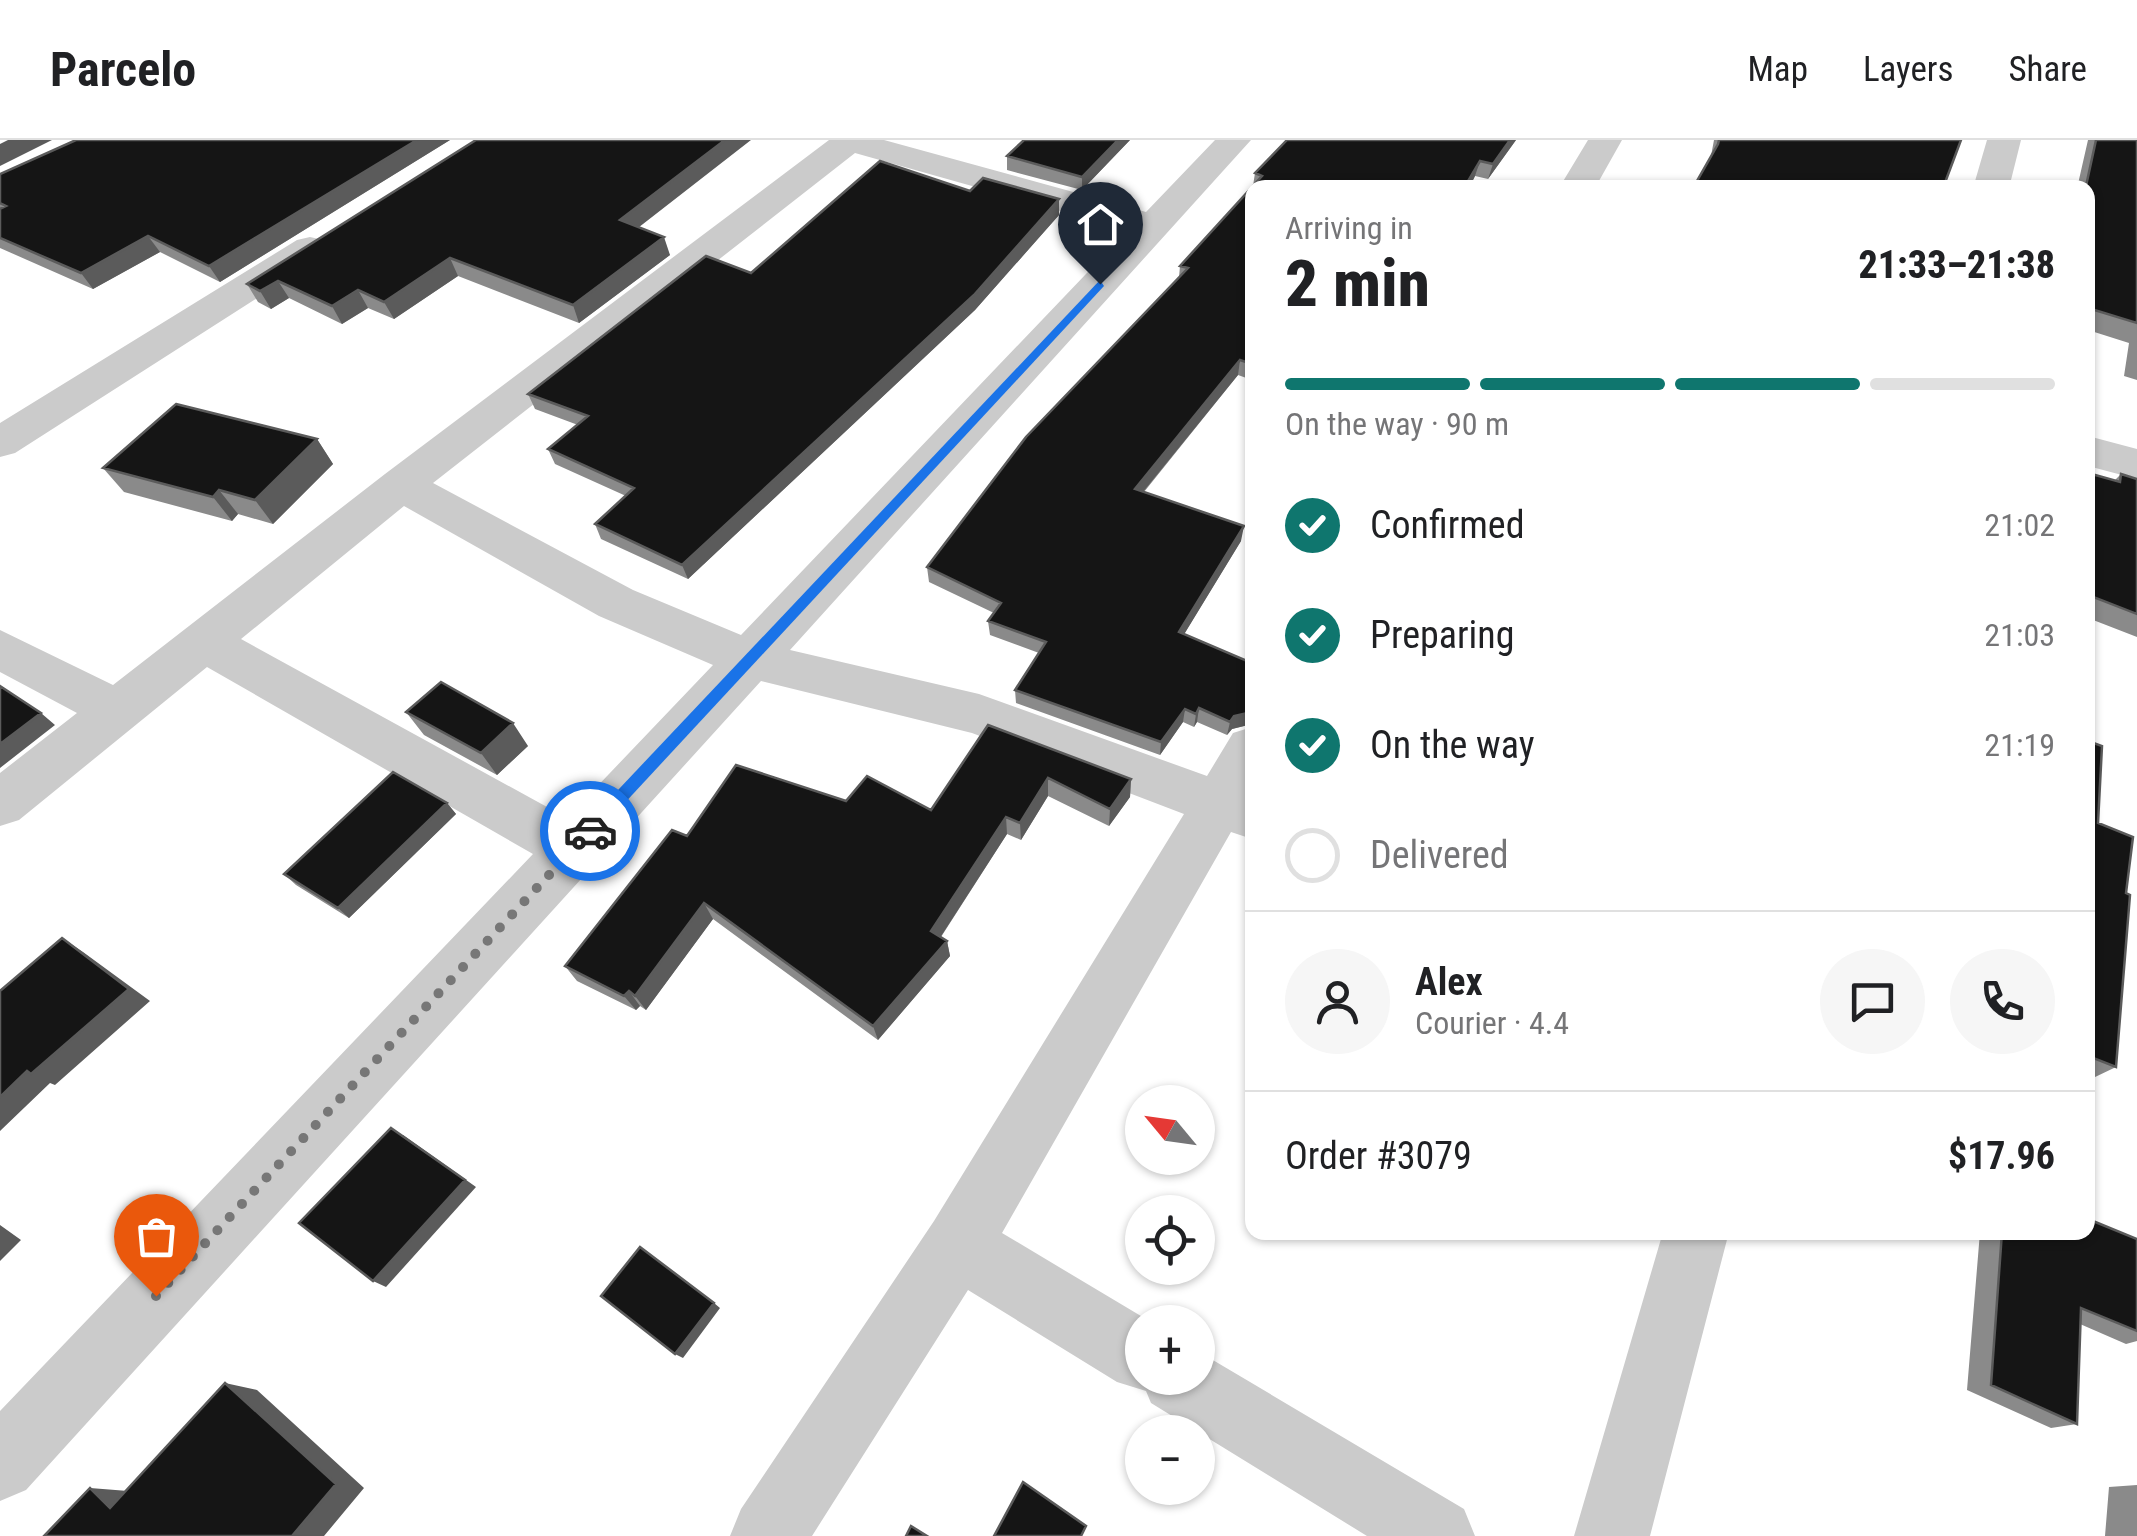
<!DOCTYPE html>
<meta charset="utf-8">
<style>
body{margin:0;font-family:"Roboto Condensed",sans-serif;background:#f6f6f6;color:#202124;height:100vh;display:flex;flex-direction:column;font-size:38px;white-space:nowrap}
*{box-sizing:border-box;margin:0}
p{font-size:32px;color:#757577}
.icon{flex:none;width:55px;height:55px;fill:none;stroke:currentColor;stroke-width:2;stroke-linecap:round;stroke-linejoin:round}
.map{position:relative;flex:1;overflow:hidden}
.details{position:absolute;left:1245px;top:40px;width:850px;height:1060px;display:flex;flex-direction:column;background:#fff;border-radius:20px;box-shadow:0 2px 8px #0004}
.details>*{flex:none}
.needle{width:65px;rotate:299deg}
.tools{position:absolute;left:1125px;top:945px;display:grid;gap:20px}
.tools a{display:grid;place-items:center;width:90px;height:90px;border-radius:50%;background:#fff;box-shadow:0 2px 8px #0004;font-size:50px}
.pin{position:absolute;display:grid;place-items:center;width:85px;height:85px;color:#fff;margin:-102px -42px;border-radius:50% 50% 50% 0;rotate:-45deg;box-shadow:0 0 10px #0007}
.pin .icon{rotate:45deg}
.courier{position:absolute;display:grid;place-items:center;width:100px;height:100px;margin:-50px;border:8px solid #1a73e8;border-radius:50%;background:#fff;color:#222;box-shadow:0 2px 12px #0007}
.summary em{font-style:normal;font-weight:800}
.summary div{display:flex;flex-direction:column-reverse}
.summary{display:flex;align-items:center;justify-content:space-between;height:170px;padding:0 40px}
h1{font-size:65px;font-weight:800;line-height:75px}
.bar{display:grid;grid-template-columns:repeat(4,1fr);gap:15px 10px;align-content:center;height:120px;padding:0 40px}
.bar i{height:12px;border-radius:8px;background:#e0e0e0}
.bar .current{background:#0f766e}
.bar p{grid-column:span 4}
.line{display:flex;align-items:center;gap:25px;padding:0 40px;border-top:2px solid #e0e0e0}
.line div{flex:1}
.round{display:grid;place-items:center;flex:none;width:105px;height:105px;border-radius:52px;background:#f6f6f6}
ol{padding:0 40px;list-style:none}
li{display:flex;align-items:center;gap:30px;height:110px}
li p{margin-inline-start:auto}
li .icon{padding:10px;border-radius:50%;background:#0f766e;color:#fff;stroke-width:4}
li:last-child{color:#757577}
li i{width:55px;height:55px;border:5px solid #e0e0e0;border-radius:50%}
header{display:flex;align-items:center;gap:60px;box-sizing:border-box;height:140px;padding:0 50px;background:#fff;border-bottom:2px solid #e0e0e0}
header strong{font-size:48px}
nav{display:flex;gap:55px;margin-inline-start:auto;font-size:35px}
.map>svg:first-child{display:block}
</style>
<header>
<strong>Parcelo</strong>
<nav><a>Map</a><a>Layers</a><a>Share</a></nav>
</header>
<div class="map">
<svg width="2137" height="1396" viewBox="0 0 2137 1396">
<rect width="100%" height="100%" fill="#fff"/>
<g fill="none" stroke-linecap="round" stroke-linejoin="round">
<path fill="#cbcbcb" fill-rule="evenodd" d="M 829,0 L 884,0 L 1146,72 L 1215,0 L 1251,0 L 790,510 L 979,554 L 1207,636 L 1233,593 L 1252,587 L 1252,699 L 1231,692 L 1002,1093 L 1151,1182 L 1142,1182 L 1142,1238 L 1198,1238 L 1198,1211 L 1201,1213 L 1464,1369 L 1475,1396 L 1367,1396 L 1151,1263 L 1146,1251 L 1117,1242 L 968,1150 L 812,1396 L 730,1396 L 741,1369 L 934,1081 L 1184,674 L 972,593 L 761,541 L 26,1350 L 0,1361 L 0,1271 L 533,714 L 207,527 L 19,680 L 0,686 L 0,633 L 77,573 L 0,532 L 0,490 L 113,545 L 385,334 ZM 855,13 L 1128,90 L 741,495 L 633,450 L 433,343 ZM 404,366 L 599,476 L 713,525 L 567,678 L 241,499 Z
M 1588,0 L 1622,0 L 1595,48 L 1559,48 Z
M 1987,0 L 2021,0 L 2009,48 L 1973,48 Z
M 310,97 L 323,100 L 329,108 L 323,116 L 15,313 L 0,317 L 0,283 L 297,100 Z
M 2088,296 L 2137,309 L 2137,339 L 2088,326 Z
M 1663,1092 L 1729,1092 L 1650,1396 L 1574,1396 Z"/>
</g>
<path fill="#8a8a8a" d="M 450,0 L 220,142 L 160,112 L 93,149 L 0,108 L 0,34 Z
M 1130,0 L 1082,50 L 1007,30 L 1007,16 Z
M 1516,0 L 1488,39 L 1475,36 L 1469,48 L 1252,48 L 1252,240 L 1238,235 L 1144,352 L 1241,401 L 1184,494 L 1252,523 L 1252,584 L 1232,589 L 1227,595 L 1197,582 L 1194,587 L 1183,582 L 1160,615 L 1016,563 L 1015,550 L 1039,513 L 990,495 L 988,481 L 994,473 L 929,442 L 927,427 L 1179,137 L 1180,126 L 1253,46 L 1255,33 Z
M 1714,0 L 1961,0 L 1711,16 Z
M 2088,0 L 2137,0 L 2137,240 L 2124,236 L 2129,203 L 2088,190 L 2088,48 L 2075,48 L 2078,44 Z
M 970,51 L 1059,59 L 1059,75 L 975,170 L 688,439 L 601,399 L 595,384 L 626,356 L 555,324 L 548,309 L 578,285 L 535,269 L 528,254 L 751,133 Z
M 639,88 L 670,115 L 579,183 L 458,136 L 394,179 L 368,168 L 342,184 L 289,158 L 271,169 L 258,162 L 247,144 Z
M 317,299 L 333,324 L 273,384 L 238,374 L 232,381 L 124,352 L 103,328 Z
M 2088,333 L 2115,340 L 2121,334 L 2137,339 L 2137,497 L 2088,478 Z
M 406,572 L 528,606 L 497,635 L 424,595 Z
M 988,585 L 1131,639 L 1130,657 L 1109,686 L 1048,656 L 1021,700 L 1007,694 L 941,797 L 947,801 L 950,816 L 878,900 L 713,779 L 646,870 L 640,866 L 636,870 L 577,841 L 565,826 L 687,696 L 846,661 L 931,670 Z
M 2088,601 L 2098,683 L 2126,753 L 2116,927 L 2093,938 L 2088,936 Z
M 447,663 L 456,674 L 349,778 L 296,745 L 284,734 Z
M 1980,1092 L 2088,1092 L 2137,1099 L 2137,1201 L 2126,1204 L 2080,1184 L 2077,1284 L 2051,1288 L 1967,1250 Z
M 2137,1345 L 2137,1396 L 2105,1396 L 2109,1347 Z"/>
<path fill="#5b5b5b" d="M 8,0 L 52,0 L 0,26 L 0,4 Z
M 417,0 L 450,0 L 220,142 L 209,126 Z
M 725,0 L 751,0 L 625,98 L 620,80 Z
M 1118,0 L 1130,0 L 1082,50 L 1082,37 Z
M 1510,0 L 1516,0 L 1488,39 L 1493,24 Z
M 1480,21 L 1475,36 L 1469,48 L 1464,48 Z
M 1059,59 L 1059,75 L 975,170 L 688,439 L 682,425 Z
M 148,96 L 160,112 L 93,149 L 81,133 Z
M 664,97 L 670,115 L 579,183 L 573,165 Z
M 450,118 L 458,136 L 394,179 L 384,162 Z
M 278,141 L 289,158 L 271,169 L 260,151 Z
M 358,150 L 368,168 L 342,184 L 332,166 Z
M 1240,220 L 1238,235 L 1134,363 L 1135,349 Z
M 317,299 L 333,324 L 273,384 L 255,360 Z
M 219,350 L 238,374 L 232,381 L 213,357 Z
M 1244,386 L 1241,401 L 1177,506 L 1179,492 Z
M 1199,568 L 1197,582 L 1194,587 L 1196,574 Z
M 1185,569 L 1183,582 L 1160,615 L 1161,602 Z
M 1252,572 L 1252,584 L 1232,589 L 1227,595 L 1230,582 L 1234,576 Z
M 41,573 L 55,585 L 0,628 L 0,604 Z
M 513,583 L 528,606 L 497,635 L 481,613 Z
M 1048,638 L 1048,656 L 1021,700 L 1020,683 Z
M 1131,639 L 1130,657 L 1109,686 L 1110,669 Z
M 447,663 L 456,674 L 349,778 L 338,768 Z
M 1006,677 L 1007,694 L 934,807 L 931,791 Z
M 704,763 L 713,779 L 646,870 L 635,856 Z
M 62,798 L 83,812 L 150,861 L 55,945 L 50,943 L 0,991 L 0,957 Z
M 947,801 L 950,816 L 878,900 L 873,886 Z
M 629,851 L 640,866 L 636,870 L 624,856 Z
M 403,995 L 476,1047 L 386,1147 L 373,1141 Z
M 0,1085 L 21,1100 L 0,1121 Z
M 714,1163 L 720,1168 L 683,1218 L 675,1214 Z
M 225,1243 L 257,1250 L 364,1348 L 324,1396 L 292,1396 Z
M 90,1348 L 128,1351 L 110,1368 Z"/>
<path fill="#151515" stroke="#5b5b5b" stroke-width="2.5" d="M 76,0 L 417,0 L 209,126 L 148,96 L 81,133 L 0,98 L 0,69 L 6,66 L 0,63 L 0,34 Z
M 476,0 L 725,0 L 620,80 L 664,97 L 573,165 L 450,118 L 384,162 L 358,150 L 332,166 L 278,141 L 260,151 L 247,144 Z
M 1024,0 L 1118,0 L 1082,37 L 1007,16 Z
M 1287,0 L 1510,0 L 1493,24 L 1480,21 L 1464,48 L 1252,48 L 1252,224 L 1240,220 L 1135,349 L 1244,386 L 1179,492 L 1252,523 L 1252,572 L 1234,576 L 1230,582 L 1199,568 L 1196,574 L 1185,569 L 1161,602 L 1015,550 L 1046,502 L 988,481 L 1001,463 L 927,427 L 1026,297 L 1188,128 L 1180,126 L 1262,36 L 1255,33 Z
M 1719,0 L 1961,0 L 1943,48 L 1693,48 L 1718,4 Z
M 2096,0 L 2137,0 L 2137,183 L 2088,168 L 2088,48 L 2077,48 L 2078,43 L 2086,46 Z
M 880,21 L 970,51 L 983,38 L 1059,59 L 974,155 L 682,425 L 595,384 L 634,348 L 548,309 L 588,276 L 528,254 L 706,116 L 751,133 Z
M 176,264 L 317,299 L 255,360 L 219,350 L 213,357 L 103,328 Z
M 2088,333 L 2120,342 L 2121,334 L 2137,339 L 2137,474 L 2088,455 Z
M 441,542 L 513,583 L 481,613 L 406,572 Z
M 0,546 L 41,573 L 0,604 Z
M 988,585 L 1131,639 L 1110,669 L 1048,638 L 1020,683 L 1006,677 L 931,791 L 947,801 L 873,886 L 704,763 L 635,856 L 629,851 L 624,856 L 565,826 L 672,690 L 687,696 L 736,625 L 846,661 L 867,636 L 931,670 Z
M 2088,601 L 2102,606 L 2098,683 L 2133,697 L 2126,753 L 2130,755 L 2116,927 L 2088,916 Z
M 393,632 L 447,663 L 338,768 L 284,734 Z
M 62,798 L 129,849 L 31,934 L 27,931 L 0,957 L 0,851 Z
M 391,988 L 465,1040 L 373,1141 L 299,1083 Z
M 2088,1079 L 2137,1099 L 2137,1191 L 2081,1168 L 2077,1284 L 1991,1245 L 2002,1092 L 2088,1092 Z
M 640,1107 L 714,1163 L 675,1214 L 601,1156 Z
M 225,1243 L 336,1344 L 292,1396 L 44,1396 L 90,1348 L 110,1368 Z
M 1023,1342 L 1086,1386 L 1081,1396 L 994,1396 Z
M 911,1386 L 927,1396 L 906,1396 Z"/>
<path fill="#1a73e8" d="M 1100,140 L 1104,146 L 595,695 L 584,695 L 584,686 Z"/>
<g fill="none" stroke-linecap="round" stroke-linejoin="round">
<path stroke="#777" stroke-width="10" stroke-dasharray="0 18" d="M 156,1156 L 590,691"/>
</g>
</svg>
<div class="tools">
<a><svg class="needle" viewBox="-14 -14 28 28"><path d="M0-13l5 13h-10z" fill="#e53935"/><path d="M0 13l5-13h-10z" fill="#757577"/></svg></a>
<a><svg class="icon" aria-label="locate" viewBox="0 0 24 24"><circle cx="12" cy="12" r="6"/><path d="M12 2v4M12 18v4M2 12h4M18 12h4"/></svg></a>
<a>+</a>
<a>−</a>
</div>
<div class="pin" style="left:156px;top:1156px;background:#ea580c"><svg class="icon" aria-label="bag" viewBox="0 0 24 24"><path d="M5 8h14l-1 12H6zM9 8a3 3 0 0 1 6 0"/></svg></div>
<div class="pin" style="left:1100px;top:144px;background:#1f2937"><svg class="icon" aria-label="home" viewBox="0 0 24 24"><path d="M3 11l9-7 9 7M6 9v11h12V9"/></svg></div>
<div class="courier" style="left:590px;top:691px"><svg class="icon" aria-label="car" viewBox="0 0 24 24"><path d="M5 17H2v-5l4-1 3-4h7l3 4 3 1v5h-3M9 17h6M6 11h13"/><circle cx="7" cy="17" r="2"/><circle cx="17" cy="17" r="2"/></svg></div>
<section class="details">
<div class="summary"><div><h1>2 min</h1><p>Arriving in</p></div><em>21:33–21:38</em></div>
<div class="bar"><i class="current"></i><i class="current"></i><i class="current"></i><i></i><p>On the way · 90 m</p></div>
<ol>
<li><svg class="icon" aria-label="check" viewBox="0 0 24 24"><path d="M5 12l5 5 9-10"/></svg>Confirmed<p>21:02</p></li>
<li><svg class="icon" aria-label="check" viewBox="0 0 24 24"><path d="M5 12l5 5 9-10"/></svg>Preparing<p>21:03</p></li>
<li><svg class="icon" aria-label="check" viewBox="0 0 24 24"><path d="M5 12l5 5 9-10"/></svg>On the way<p>21:19</p></li>
<li><i></i>Delivered</li>
</ol>
<div class="line" style="height:180px"><a class="round"><svg class="icon" aria-label="person" viewBox="0 0 24 24"><circle cx="12" cy="8" r="4"/><path d="M4 21q1-7 8-7t8 7"/></svg></a><div><b>Alex</b><p>Courier · 4.4</p></div><a class="round"><svg class="icon" aria-label="chat" viewBox="0 0 24 24"><path d="M4 5h16v11H9l-5 4z"/></svg></a><a class="round"><svg class="icon" aria-label="phone" viewBox="0 0 24 24"><path d="M5 4h4l2 5-3 2q2 4 5 5l2-3 5 2v4C11 20 4 13 5 4z"/></svg></a></div>
<div class="line" style="height:130px"><div>Order #3079</div><b>$17.96</b></div>
</section>
</div>
